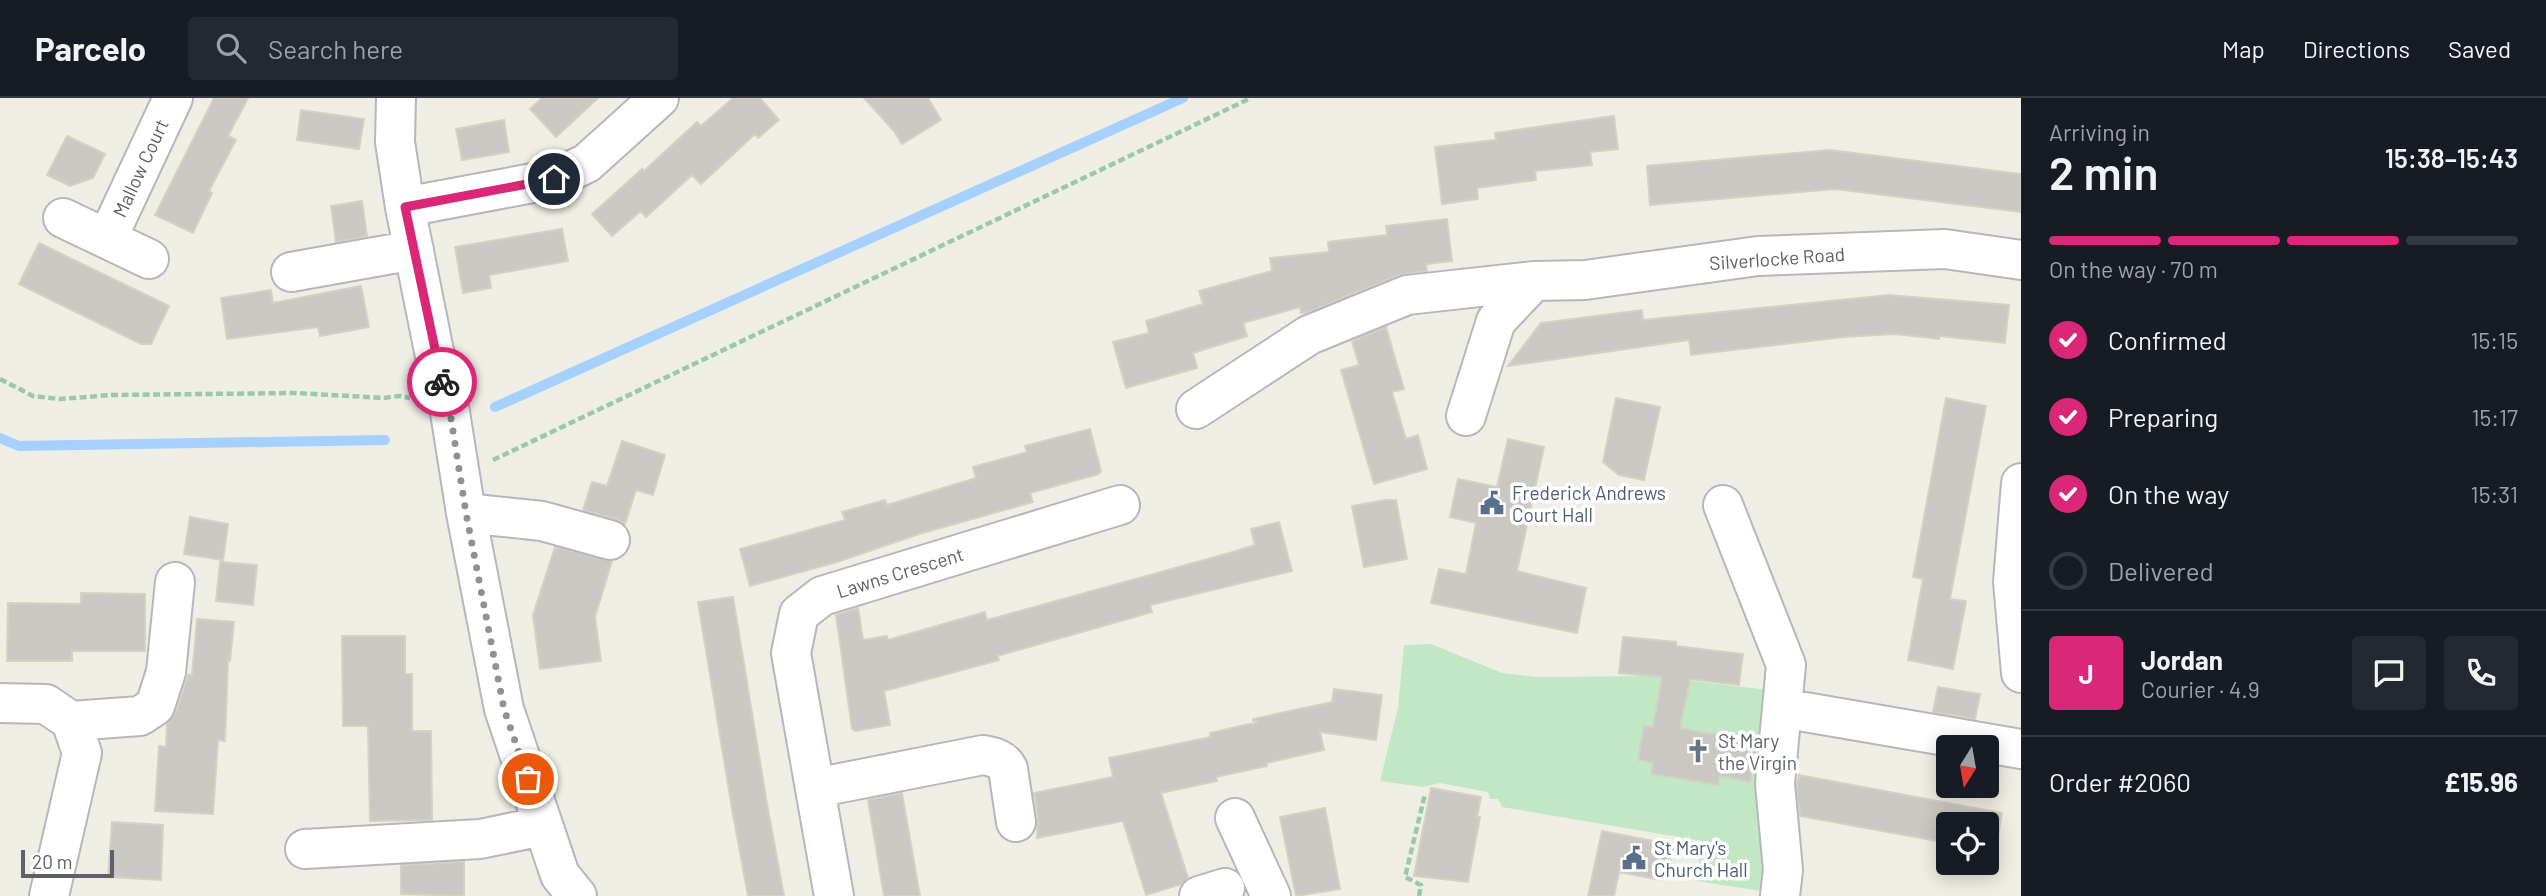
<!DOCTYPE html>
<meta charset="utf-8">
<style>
body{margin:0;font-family:Barlow,sans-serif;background:#242831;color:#f1f3f6;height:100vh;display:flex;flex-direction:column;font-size:26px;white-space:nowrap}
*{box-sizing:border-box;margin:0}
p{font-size:23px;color:#9ea1a6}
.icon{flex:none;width:38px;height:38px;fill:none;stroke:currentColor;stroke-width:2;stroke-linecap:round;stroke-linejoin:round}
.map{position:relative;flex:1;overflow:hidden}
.details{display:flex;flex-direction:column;background:#171b24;width:525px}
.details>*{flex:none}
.needle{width:46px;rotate:191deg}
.tools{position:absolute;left:1936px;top:637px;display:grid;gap:14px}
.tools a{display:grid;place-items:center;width:63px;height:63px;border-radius:7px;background:#171b24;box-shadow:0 4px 18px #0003;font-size:35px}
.scale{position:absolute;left:21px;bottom:18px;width:93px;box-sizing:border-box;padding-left:7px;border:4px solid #5d6066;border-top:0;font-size:19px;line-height:24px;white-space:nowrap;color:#5d6066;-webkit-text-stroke:5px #fff;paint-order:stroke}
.pin{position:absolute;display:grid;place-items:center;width:60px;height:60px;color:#fff;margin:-30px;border:4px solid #fff;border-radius:50%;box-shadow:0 2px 7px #0007}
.courier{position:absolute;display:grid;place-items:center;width:70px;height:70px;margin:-35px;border:5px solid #db2777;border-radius:50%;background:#fff;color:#222;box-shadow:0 2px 9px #0007}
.overview em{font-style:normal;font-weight:600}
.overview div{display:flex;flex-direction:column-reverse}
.overview{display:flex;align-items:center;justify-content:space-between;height:119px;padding:0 28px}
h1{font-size:46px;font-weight:600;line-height:52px}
.bar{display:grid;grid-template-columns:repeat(4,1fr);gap:10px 7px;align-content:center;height:84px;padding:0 28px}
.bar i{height:9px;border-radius:5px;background:#363941}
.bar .active{background:#db2777}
.bar p{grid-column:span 4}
.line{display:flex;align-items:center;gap:18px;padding:0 28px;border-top:2px solid #363941}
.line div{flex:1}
.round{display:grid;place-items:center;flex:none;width:74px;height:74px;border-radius:7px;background:#242831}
ol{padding:0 28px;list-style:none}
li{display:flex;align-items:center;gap:21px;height:77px}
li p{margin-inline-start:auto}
li .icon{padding:7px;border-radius:50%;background:#db2777;color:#fff;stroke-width:4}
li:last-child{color:#9ea1a6}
li i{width:38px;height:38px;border:4px solid #363941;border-radius:50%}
header{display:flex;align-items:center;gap:42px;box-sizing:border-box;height:98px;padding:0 35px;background:#171b24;border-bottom:2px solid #363941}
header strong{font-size:33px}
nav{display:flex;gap:38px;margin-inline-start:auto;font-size:24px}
.search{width:490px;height:63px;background:#242831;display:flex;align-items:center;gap:18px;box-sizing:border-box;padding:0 24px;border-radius:7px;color:#9ea1a6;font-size:26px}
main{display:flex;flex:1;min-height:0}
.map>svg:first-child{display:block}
</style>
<header>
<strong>Parcelo</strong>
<div class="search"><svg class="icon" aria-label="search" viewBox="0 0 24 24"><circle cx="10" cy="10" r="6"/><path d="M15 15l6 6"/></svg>Search here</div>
<nav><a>Map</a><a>Directions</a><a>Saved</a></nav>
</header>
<main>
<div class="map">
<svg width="2021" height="798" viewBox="0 0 2021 798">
<rect width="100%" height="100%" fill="#efeee5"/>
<path fill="#c1e7c5" d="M 1431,546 L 1502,575 L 1537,579 L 1652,578 L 1785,594 L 1768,794 L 1696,783 L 1702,743 L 1502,709 L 1498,701 L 1490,701 L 1488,694 L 1440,685 L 1423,689 L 1380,683 L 1398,610 L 1404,547 Z"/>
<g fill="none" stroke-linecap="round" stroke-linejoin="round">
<path stroke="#a6d0ff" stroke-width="10" d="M 495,309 L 1183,0
M 0,340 L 19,348 L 385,342"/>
</g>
<path fill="#cac8c2" stroke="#d4d1c3" stroke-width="2" d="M 214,0 L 248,0 L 228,38 L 236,42 L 209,93 L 212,95 L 193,135 L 155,117 Z
M 542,0 L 598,0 L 556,39 L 530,11 Z
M 733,0 L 760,0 L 779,22 L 758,40 L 755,36 L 701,86 L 692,77 L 646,119 L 641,113 L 612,138 L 592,116 L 642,71 L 644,73 L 697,24 L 701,28 Z
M 864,0 L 928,0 L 941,22 L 902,46 L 894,33 Z
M 301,12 L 364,21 L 359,51 L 297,42 Z
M 1614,18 L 1618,51 L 1590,54 L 1592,67 L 1535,73 L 1536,82 L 1477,90 L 1478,101 L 1442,106 L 1435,49 L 1496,42 L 1495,35 Z
M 504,22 L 509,54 L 462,62 L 456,31 Z
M 67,38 L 105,56 L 93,80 L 70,88 L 47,77 Z
M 1830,52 L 2021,76 L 2021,114 L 1835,91 L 1650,107 L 1647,68 Z
M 362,103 L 367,138 L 336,144 L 331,108 Z
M 1447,121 L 1452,163 L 1426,166 L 1427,173 L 1399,177 L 1305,215 L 1301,215 L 1300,209 L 1243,225 L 1247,238 L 1193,255 L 1197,270 L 1126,290 L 1113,244 L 1149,235 L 1146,223 L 1203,206 L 1199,193 L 1272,173 L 1270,160 L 1329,154 L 1328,144 L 1387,137 L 1386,128 Z
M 562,131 L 568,163 L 489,177 L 491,190 L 463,195 L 455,149 Z
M 39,145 L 169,208 L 151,246 L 141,246 L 19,186 Z
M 361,188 L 369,229 L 320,238 L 318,229 L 227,241 L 221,200 L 271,192 L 273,205 Z
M 1889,197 L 2009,207 L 2005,245 L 1939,238 L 1939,241 L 1895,236 L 1844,239 L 1691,257 L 1689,242 L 1508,268 L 1541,225 L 1642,212 L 1643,222 Z
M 1386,229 L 1404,291 L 1392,294 L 1406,341 L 1418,337 L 1427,371 L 1374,386 L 1341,272 L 1359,267 L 1352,243 Z
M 1616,300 L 1660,309 L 1644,382 L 1619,377 L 1603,364 Z
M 1946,300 L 1986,308 L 1950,501 L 1966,503 L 1953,571 L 1908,562 L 1923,481 L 1913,479 Z
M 1090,331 L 1101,373 L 1099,376 L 1030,395 L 1033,404 L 919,436 L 837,464 L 750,488 L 740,451 L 845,422 L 842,414 L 885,402 L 887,407 L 976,380 L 973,369 L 1027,354 L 1025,348 Z
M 1508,341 L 1544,349 L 1517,473 L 1586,490 L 1577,535 L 1431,505 L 1439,471 L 1466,476 L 1476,425 L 1450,419 L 1458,381 L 1497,389 Z
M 622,343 L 665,357 L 653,397 L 636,392 L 625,426 L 616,421 L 583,412 L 592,384 L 607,388 Z
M 1385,402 L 1396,402 L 1407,461 L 1364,469 L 1352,408 Z
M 190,419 L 228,426 L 223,462 L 184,456 Z
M 1279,424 L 1292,473 L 1150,507 L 1152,514 L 997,558 L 999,562 L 884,593 L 890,627 L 855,633 L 852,631 L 836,517 L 858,510 L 863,542 L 887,538 L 888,542 L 985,514 L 987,522 L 1233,454 L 1255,447 L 1251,431 Z
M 555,449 L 612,463 L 595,519 L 601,563 L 540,571 L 533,517 Z
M 220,464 L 257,467 L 253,507 L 216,503 Z
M 81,495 L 145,496 L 145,553 L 72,553 L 72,563 L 7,563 L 8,505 L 81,506 Z
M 733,499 L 767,706 L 784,798 L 748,798 L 732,711 L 698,504 Z
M 197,521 L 234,524 L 230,563 L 228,563 L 225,643 L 218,642 L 213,716 L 155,713 L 159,648 L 166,649 L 167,626 L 176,615 L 188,577 L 192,577 Z
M 342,538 L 405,538 L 405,576 L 412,576 L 412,633 L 431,633 L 432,722 L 370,723 L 368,628 L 343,628 Z
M 1623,539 L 1676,544 L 1676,548 L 1743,556 L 1739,587 L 1690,581 L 1680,630 L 1757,644 L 1750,684 L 1720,678 L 1718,687 L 1651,676 L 1653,665 L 1638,662 L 1644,628 L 1653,629 L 1662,579 L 1619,575 Z
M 1938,589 L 1980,596 L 1975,621 L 1933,614 Z
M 1334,591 L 1382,597 L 1376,642 L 1320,634 L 1324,652 L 1266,665 L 1267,668 L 1216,679 L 1217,683 L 1161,695 L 1188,780 L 1181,786 L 1146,797 L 1123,723 L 1037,740 L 1038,721 L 1034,695 L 1113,679 L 1109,660 L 1211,639 L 1210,635 L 1258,624 L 1253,623 L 1253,621 L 1332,604 Z
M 1799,677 L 2002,715 L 1995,754 L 1986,752 L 1986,726 L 1948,726 L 1948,745 L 1800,718 L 1797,689 Z
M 1431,690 L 1481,699 L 1477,719 L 1480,719 L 1468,784 L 1414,778 Z
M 902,695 L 920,798 L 884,798 L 868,702 Z
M 1325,710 L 1340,791 L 1296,798 L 1280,719 Z
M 112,724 L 163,727 L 161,782 L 108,779 Z
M 1602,733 L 1674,747 L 1668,775 L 1663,773 L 1661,782 L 1619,774 L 1614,798 L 1588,798 Z
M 464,764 L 464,798 L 401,796 L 401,767 Z"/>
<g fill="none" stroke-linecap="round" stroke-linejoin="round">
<g stroke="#b6b7bc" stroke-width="42">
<path id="minor" d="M 396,0 L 395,44 L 405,109 L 436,263 L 449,308 L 466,415 L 504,611 L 560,777 L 577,798
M 405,109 L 554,81 L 587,65 L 659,0
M 63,120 L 149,161
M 107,141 L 173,0
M 291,174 L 414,152
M 1196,311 L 1309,237 L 1407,197 L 1534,183 L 1585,182 L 1758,158 L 1945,151 L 2021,162
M 1466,318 L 1496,223 L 1534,183
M 2021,385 L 2013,484 L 2021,575
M 1723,407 L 1786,567 L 1775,686 L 1783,772 L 1780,798
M 466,415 L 542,423 L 610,442
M 0,605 L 46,606 L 71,623 L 82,655 L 49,798
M 1805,614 L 2021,651
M 71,623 L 140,618 L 155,608 L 166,574 L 175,484
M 815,690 L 983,657 C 994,659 1003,661 1008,671 L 1016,724
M 1235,720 L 1271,798
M 305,751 L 480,741 L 543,728
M 834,798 L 791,555 L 799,516 L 822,498 L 1120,407
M 1199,798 L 1225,790"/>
</g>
<path stroke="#9ac8ac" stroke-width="4.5" stroke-dasharray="7 3.5" stroke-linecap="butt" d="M 0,281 L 33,298 L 59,301 L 112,297 L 296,295 L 384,300 L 399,298 L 410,300
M 493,362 L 1251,0
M 1419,798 L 1421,787 L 1405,779 L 1425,696"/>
<use href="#minor" stroke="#fff" stroke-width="38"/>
</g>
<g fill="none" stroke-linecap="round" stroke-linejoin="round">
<path stroke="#909292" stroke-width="7" stroke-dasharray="0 12.6" d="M 442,284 L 449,308 L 466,415 L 504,611 L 528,681"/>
<path stroke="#db2777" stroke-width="9" d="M 442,284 L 405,109 L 554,81"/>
</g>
<defs>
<g id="civic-bare" transform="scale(1.89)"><path d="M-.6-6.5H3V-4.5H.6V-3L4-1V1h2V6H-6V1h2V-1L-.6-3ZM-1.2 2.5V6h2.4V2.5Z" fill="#5c6f8a" stroke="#fff" stroke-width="2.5" paint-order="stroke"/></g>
<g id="church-bare" transform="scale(1.89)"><path d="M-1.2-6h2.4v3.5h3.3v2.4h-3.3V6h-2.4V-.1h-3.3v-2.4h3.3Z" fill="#6b7280" stroke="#fff" stroke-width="2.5" paint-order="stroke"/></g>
</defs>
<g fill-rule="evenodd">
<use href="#civic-bare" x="1492" y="405"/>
<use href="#church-bare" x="1698" y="653"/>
<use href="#civic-bare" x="1634" y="760"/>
</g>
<g text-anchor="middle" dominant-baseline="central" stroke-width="7" stroke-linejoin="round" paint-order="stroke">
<g font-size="19" fill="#5d6066" stroke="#fff">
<text transform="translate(140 70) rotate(-65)">Mallow Court</text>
<text transform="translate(1777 160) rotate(-4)">Silverlocke Road</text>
<text transform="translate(900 474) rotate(-17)">Lawns Crescent</text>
</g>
<g font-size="19" fill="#4e5e75" stroke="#fff" text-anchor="start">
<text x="1512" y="394">Frederick Andrews<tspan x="1512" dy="22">Court Hall</tspan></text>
<text x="1654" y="749">St Mary's<tspan x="1654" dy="22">Church Hall</tspan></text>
</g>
<g font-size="19" fill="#5b616d" stroke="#fff" text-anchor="start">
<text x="1718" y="642">St Mary<tspan x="1718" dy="22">the Virgin</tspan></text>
</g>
</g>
</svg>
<div class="tools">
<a><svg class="needle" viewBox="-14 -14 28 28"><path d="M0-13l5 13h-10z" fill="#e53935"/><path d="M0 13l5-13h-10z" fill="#9ea1a6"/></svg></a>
<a><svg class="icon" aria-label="locate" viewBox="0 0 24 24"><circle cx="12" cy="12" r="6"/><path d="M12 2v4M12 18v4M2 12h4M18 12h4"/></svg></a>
</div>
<div class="scale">20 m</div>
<div class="pin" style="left:528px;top:681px;background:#ea580c"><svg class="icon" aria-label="bag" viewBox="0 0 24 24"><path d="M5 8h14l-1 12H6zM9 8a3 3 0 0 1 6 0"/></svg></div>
<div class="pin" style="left:554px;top:81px;background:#1f2937"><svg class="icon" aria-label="home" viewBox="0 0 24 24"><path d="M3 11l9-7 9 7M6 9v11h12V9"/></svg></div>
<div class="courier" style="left:442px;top:284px"><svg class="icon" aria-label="bike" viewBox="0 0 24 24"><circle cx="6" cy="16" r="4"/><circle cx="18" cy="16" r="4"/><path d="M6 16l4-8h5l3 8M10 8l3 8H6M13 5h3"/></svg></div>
</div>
<section class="details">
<div class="overview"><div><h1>2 min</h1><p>Arriving in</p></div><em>15:38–15:43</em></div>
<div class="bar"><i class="active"></i><i class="active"></i><i class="active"></i><i></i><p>On the way · 70 m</p></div>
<ol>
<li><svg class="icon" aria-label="check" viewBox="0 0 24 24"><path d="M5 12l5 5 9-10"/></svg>Confirmed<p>15:15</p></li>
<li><svg class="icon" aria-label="check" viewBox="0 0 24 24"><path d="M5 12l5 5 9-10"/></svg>Preparing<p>15:17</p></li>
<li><svg class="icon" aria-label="check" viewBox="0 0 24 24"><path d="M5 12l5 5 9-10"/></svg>On the way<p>15:31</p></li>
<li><i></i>Delivered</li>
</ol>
<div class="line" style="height:126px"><b class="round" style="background:#db2777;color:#fff">J</b><div><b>Jordan</b><p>Courier · 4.9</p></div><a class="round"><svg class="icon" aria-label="chat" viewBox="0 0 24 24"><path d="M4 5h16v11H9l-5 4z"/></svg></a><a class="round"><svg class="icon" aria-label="phone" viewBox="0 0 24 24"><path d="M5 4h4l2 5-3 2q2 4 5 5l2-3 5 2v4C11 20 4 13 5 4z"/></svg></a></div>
<div class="line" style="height:91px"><div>Order #2060</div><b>£15.96</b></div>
</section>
</main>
